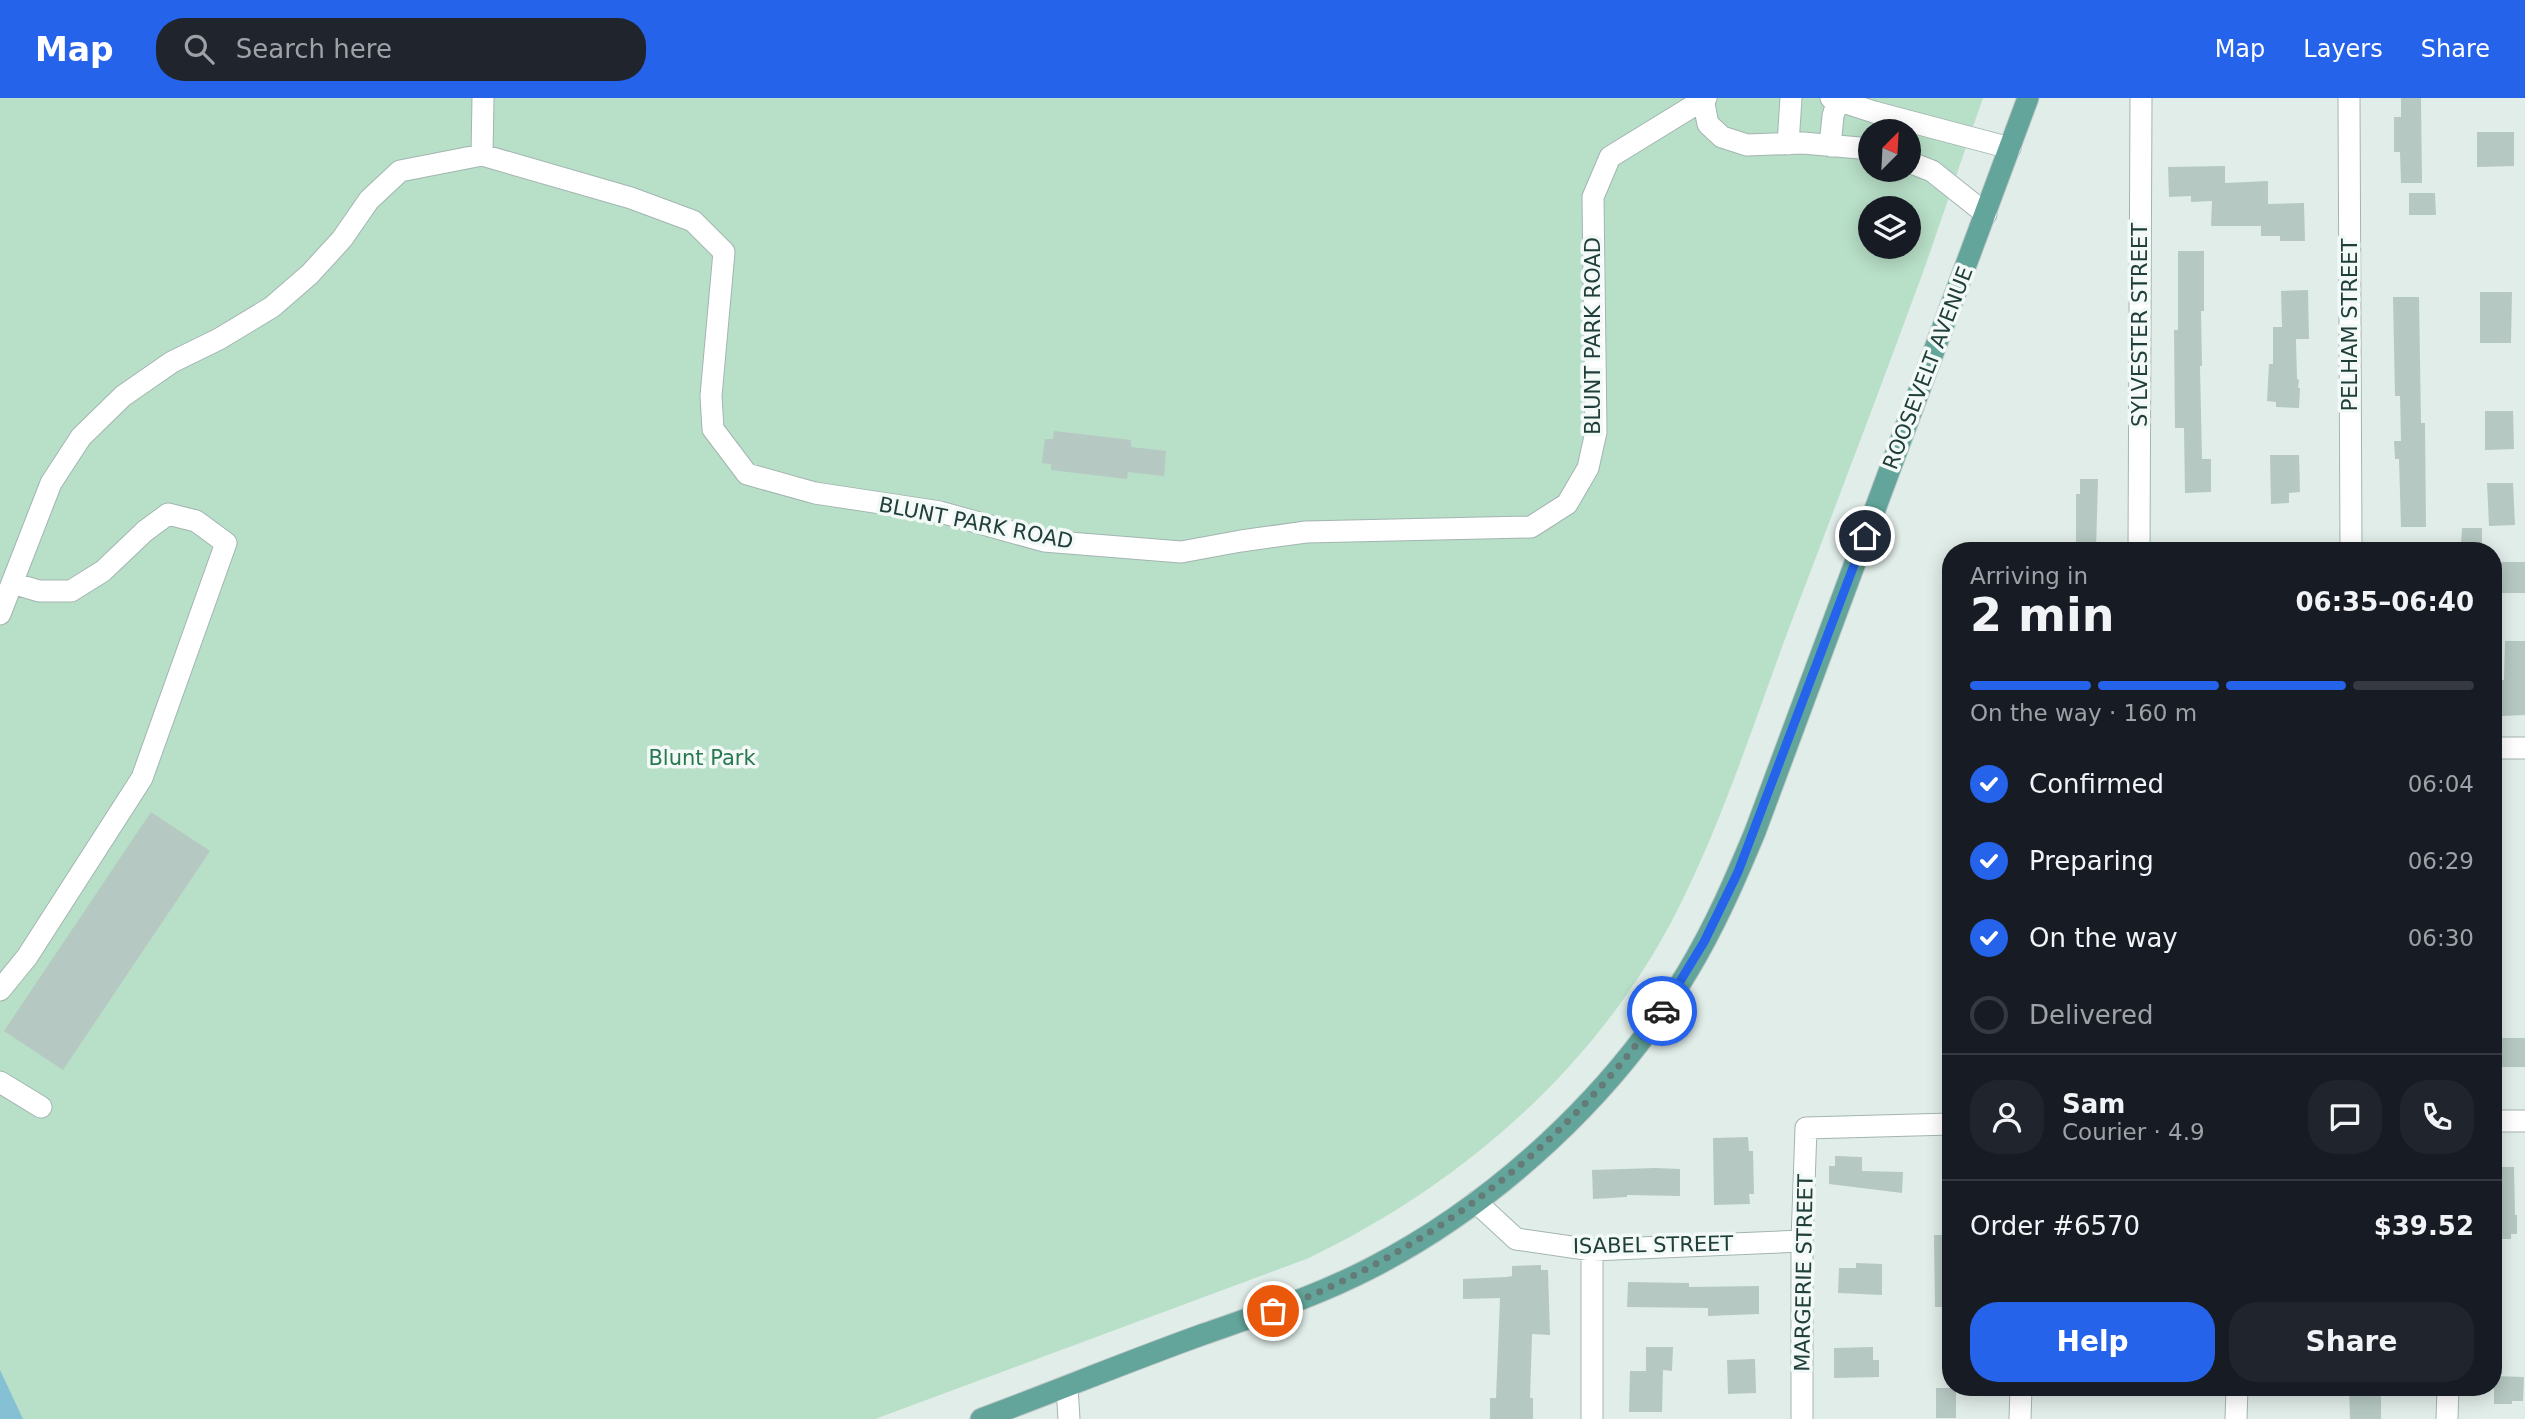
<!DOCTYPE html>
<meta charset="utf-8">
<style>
body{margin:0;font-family:"DejaVu Sans",sans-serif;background:#20242c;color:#f1f3f6;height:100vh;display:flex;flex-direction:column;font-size:26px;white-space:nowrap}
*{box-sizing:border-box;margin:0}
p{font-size:23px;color:#9ea1a6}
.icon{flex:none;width:38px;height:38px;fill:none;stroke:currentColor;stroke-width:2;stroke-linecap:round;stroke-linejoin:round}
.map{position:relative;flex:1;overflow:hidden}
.details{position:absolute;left:1942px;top:444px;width:560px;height:854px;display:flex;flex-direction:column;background:#171b24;border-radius:28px;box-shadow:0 4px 18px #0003}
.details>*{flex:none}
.needle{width:46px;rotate:24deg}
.buttons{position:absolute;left:1858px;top:21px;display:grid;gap:14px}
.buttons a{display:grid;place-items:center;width:63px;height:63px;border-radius:50%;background:#171b24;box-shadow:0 4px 18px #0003;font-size:35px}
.pin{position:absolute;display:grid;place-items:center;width:60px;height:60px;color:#fff;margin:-30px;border:4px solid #fff;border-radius:50%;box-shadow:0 2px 7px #0007}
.courier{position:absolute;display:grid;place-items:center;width:70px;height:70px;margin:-35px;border:5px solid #2563eb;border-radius:50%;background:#fff;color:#222;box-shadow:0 2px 9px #0007}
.summary em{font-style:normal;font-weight:700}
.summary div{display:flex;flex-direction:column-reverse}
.summary{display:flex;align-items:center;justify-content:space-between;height:119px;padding:0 28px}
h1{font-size:46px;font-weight:700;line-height:52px}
.bar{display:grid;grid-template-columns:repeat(4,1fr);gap:10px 7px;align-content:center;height:84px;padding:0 28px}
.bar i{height:9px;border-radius:5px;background:#363941}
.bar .selected{background:#2563eb}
.bar p{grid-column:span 4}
.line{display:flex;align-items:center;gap:18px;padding:0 28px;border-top:2px solid #363941}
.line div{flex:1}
.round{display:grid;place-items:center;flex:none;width:74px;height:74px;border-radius:28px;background:#20242c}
ol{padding:0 28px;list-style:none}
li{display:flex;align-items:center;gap:21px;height:77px}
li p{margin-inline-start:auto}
li .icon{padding:7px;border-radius:50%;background:#2563eb;color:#fff;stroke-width:4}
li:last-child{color:#9ea1a6}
li i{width:38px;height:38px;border:4px solid #363941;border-radius:50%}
.action{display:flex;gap:14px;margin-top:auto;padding:14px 28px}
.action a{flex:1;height:80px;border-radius:28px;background:#2563eb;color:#fff;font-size:28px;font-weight:700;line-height:80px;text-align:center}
.action a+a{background:#20242c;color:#f1f3f6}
header{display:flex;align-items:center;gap:42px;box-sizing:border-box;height:98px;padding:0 35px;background:#2563eb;color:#fff}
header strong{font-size:33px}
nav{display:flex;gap:38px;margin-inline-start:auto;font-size:24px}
.search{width:490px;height:63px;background:#20242c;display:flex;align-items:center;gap:18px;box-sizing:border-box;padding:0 24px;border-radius:28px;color:#9ea1a6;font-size:26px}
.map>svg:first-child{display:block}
</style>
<header>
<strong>Map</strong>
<div class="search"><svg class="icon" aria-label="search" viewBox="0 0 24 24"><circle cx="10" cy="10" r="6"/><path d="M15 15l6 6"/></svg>Search here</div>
<nav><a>Map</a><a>Layers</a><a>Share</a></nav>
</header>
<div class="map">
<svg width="2525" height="1321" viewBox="0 0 2525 1321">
<rect width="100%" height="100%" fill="#e1ede9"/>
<path fill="#b8dfc7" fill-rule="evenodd" d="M 0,0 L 1983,0 C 1962,59 1943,118 1922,177 C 1881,288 1839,399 1797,509 C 1758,611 1726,716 1677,813 C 1598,968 1464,1085 1309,1160 L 875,1321 L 0,1321 ZM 1871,33 L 1909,33 L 1909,72 L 1871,72 ZM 1871,110 L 1909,110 L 1909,149 L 1871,149 Z"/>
<path fill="#85c0d5" d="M 0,1272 L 23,1321 L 0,1321 Z"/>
<path fill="#b6c8c2" d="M 2401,0 L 2421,0 L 2422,85 L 2401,85 L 2400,54 L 2394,54 L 2394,19 L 2401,19 Z
M 2477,34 L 2514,34 L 2514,68 L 2477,69 Z
M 2225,68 L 2225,85 L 2268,83 L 2268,106 L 2304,105 L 2305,143 L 2280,143 L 2280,138 L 2261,138 L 2261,128 L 2211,128 L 2212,103 L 2191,104 L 2191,98 L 2169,99 L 2168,69 Z
M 2409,95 L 2435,95 L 2436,117 L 2409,117 Z
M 2178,153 L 2204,153 L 2204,213 L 2201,213 L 2202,268 L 2200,268 L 2202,361 L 2211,361 L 2211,394 L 2185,395 L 2184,330 L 2175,330 L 2174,232 L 2178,232 Z
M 2308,192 L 2309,241 L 2296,241 L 2297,281 L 2299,282 L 2298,290 L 2300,290 L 2299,310 L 2276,309 L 2276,304 L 2267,303 L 2269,266 L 2273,266 L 2273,229 L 2282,229 L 2281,193 Z
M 2480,194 L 2512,194 L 2511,245 L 2480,245 Z
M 2393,199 L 2419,199 L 2421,325 L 2425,325 L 2426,429 L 2401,429 L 2399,361 L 2395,361 L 2394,343 L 2401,343 L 2400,298 L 2395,298 Z
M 2485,313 L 2513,313 L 2514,351 L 2485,352 Z
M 1054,333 L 1131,342 L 1131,349 L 1166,353 L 1164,378 L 1128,374 L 1127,381 L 1051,372 L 1051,366 L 1042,365 L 1045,341 L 1053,341 Z
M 2270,357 L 2299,357 L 2300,394 L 2289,395 L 2289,405 L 2271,406 Z
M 2080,381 L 2098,381 L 2096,453 L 2076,453 L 2076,396 L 2080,396 Z
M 2487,385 L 2513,385 L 2515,427 L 2489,428 Z
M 2462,430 L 2482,430 L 2482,448 L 2461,447 Z
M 2494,464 L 2525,464 L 2525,495 L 2495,495 Z
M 2505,543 L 2525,543 L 2525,617 L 2502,618 L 2500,582 L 2504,582 Z
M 151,714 L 210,753 L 63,972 L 4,933 Z
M 2494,940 L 2525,940 L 2525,969 L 2494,969 Z
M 1748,1039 L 1749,1053 L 1753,1053 L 1754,1096 L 1749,1096 L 1750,1106 L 1714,1107 L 1713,1040 Z
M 1835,1058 L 1862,1059 L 1862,1073 L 1903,1074 L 1902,1095 L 1829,1086 L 1829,1068 L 1835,1068 Z
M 2494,1069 L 2514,1069 L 2515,1117 L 2517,1117 L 2517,1136 L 2511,1136 L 2511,1141 L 2494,1141 Z
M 1655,1070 L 1680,1071 L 1680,1098 L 1627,1097 L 1627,1099 L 1593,1101 L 1592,1072 Z
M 1934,1137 L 1951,1137 L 1951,1209 L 1935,1209 Z
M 1856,1165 L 1882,1166 L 1882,1197 L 1838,1195 L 1839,1170 L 1856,1170 Z
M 1541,1167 L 1541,1172 L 1548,1172 L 1550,1237 L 1532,1236 L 1530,1300 L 1533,1300 L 1533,1321 L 1490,1321 L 1490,1300 L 1496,1300 L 1500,1200 L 1463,1201 L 1463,1181 L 1506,1179 L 1512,1178 L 1512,1168 Z
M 1628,1184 L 1689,1185 L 1689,1189 L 1759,1188 L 1759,1216 L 1708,1218 L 1708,1210 L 1627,1209 Z
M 1646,1249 L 1673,1249 L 1672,1273 L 1663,1272 L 1662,1314 L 1629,1314 L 1630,1273 L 1646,1273 Z
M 1873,1249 L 1873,1262 L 1879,1262 L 1879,1279 L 1834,1280 L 1834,1250 Z
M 1755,1261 L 1756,1295 L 1728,1296 L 1727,1262 Z
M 2494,1278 L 2524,1279 L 2523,1303 L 2512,1303 L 2512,1306 L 2494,1306 Z
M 1936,1290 L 1956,1290 L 1956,1320 L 1936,1320 Z
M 2349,1290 L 2381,1290 L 2381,1321 L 2350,1321 Z"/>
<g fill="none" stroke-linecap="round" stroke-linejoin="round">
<g stroke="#a3b5b1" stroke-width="23">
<path id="minor" d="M 1831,0 L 1874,14 L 2010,50
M 2349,0 L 2351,453
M 1703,1 L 1708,26 L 1722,39 L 1747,47 L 1803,45 L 1871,51
M 1788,46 L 1791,0
M 1830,48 L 1833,18 L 1838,1
M 482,57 L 483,0
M 1909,64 L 1932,73 L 1986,116
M 2139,453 L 2141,0
M 0,516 L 51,385 L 81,339 L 123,298 L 172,264 L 219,241 L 272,209 L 310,176 L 342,141 L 369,102 L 400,73 L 482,57 L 631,100 L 693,123 L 724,154 L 711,298 L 713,331 L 747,376 L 815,395 L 940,414 L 1044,443 L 1181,454 L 1241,443 L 1306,434 L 1531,429 L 1567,406 L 1588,370 L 1596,334 L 1593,99 L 1610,59 L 1706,0
M 2494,650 L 2525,650
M 0,892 L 27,859 L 142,680 L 226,445 L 196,423 L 168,416 L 145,433 L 103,473 L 71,493 L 39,493 L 12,485
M 0,984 L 41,1009
M 2494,1023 L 2525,1023
M 1476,1104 L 1516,1141 L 1592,1152 L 1802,1143
M 1592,1152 L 1592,1321
M 1067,1289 L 1069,1321
M 1802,1321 L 1802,1143 L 1806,1030 L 1951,1026
M 2020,1321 L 2021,1290
M 2236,1321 L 2237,1290
M 2447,1321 L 2448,1290"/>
</g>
<g stroke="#c1c9c8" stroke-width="23">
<path id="major" d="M 981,1321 C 1056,1293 1129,1263 1204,1236 C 1261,1216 1317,1198 1371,1170 C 1497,1105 1616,995 1688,873 C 1715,828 1735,782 1755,734 L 2028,0"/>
</g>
<use href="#minor" stroke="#fff" stroke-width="21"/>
<use href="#major" stroke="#63a59b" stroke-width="21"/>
</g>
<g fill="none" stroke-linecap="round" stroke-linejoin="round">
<path stroke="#647b77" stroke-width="7" stroke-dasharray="0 12.6" d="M 1273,1213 C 1431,1153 1563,1050 1662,913"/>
<path stroke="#2563eb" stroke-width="9" d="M 1662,913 L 1704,844 L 1738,774 L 1865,438"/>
</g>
<g text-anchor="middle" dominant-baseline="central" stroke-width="7" stroke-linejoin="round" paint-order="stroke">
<g font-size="21" fill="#203e3a" stroke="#f2f9f6">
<text transform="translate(2140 227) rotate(-90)">SYLVESTER STREET</text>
<text transform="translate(2350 227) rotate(-90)">PELHAM STREET</text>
<text transform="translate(1593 238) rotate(-90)">BLUNT PARK ROAD</text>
<text transform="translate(1928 270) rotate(-69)">ROOSEVELT AVENUE</text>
<text transform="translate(976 425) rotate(11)">BLUNT PARK ROAD</text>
<text transform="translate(1653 1147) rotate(-1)">ISABEL STREET</text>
<text transform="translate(1804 1175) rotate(-89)">MARGERIE STREET</text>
</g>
<g font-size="21" fill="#287850" stroke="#f2f9f6">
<text x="702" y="660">Blunt Park</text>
</g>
</g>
</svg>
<div class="buttons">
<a><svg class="needle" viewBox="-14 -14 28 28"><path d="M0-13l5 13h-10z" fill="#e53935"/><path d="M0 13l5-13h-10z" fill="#9ea1a6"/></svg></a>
<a><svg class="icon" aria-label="layers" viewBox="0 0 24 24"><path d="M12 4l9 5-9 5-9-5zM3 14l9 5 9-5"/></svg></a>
</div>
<div class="pin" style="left:1273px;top:1213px;background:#ea580c"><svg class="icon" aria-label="bag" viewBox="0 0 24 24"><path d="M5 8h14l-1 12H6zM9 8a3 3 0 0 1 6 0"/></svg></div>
<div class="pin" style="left:1865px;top:438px;background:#1f2937"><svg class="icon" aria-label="home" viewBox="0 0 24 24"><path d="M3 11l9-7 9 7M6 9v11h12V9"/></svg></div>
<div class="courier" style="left:1662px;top:913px"><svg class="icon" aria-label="car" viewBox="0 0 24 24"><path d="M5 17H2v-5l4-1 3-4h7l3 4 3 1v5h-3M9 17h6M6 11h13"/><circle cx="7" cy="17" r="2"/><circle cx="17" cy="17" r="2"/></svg></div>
<section class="details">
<div class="summary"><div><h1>2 min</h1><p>Arriving in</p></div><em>06:35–06:40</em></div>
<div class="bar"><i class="selected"></i><i class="selected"></i><i class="selected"></i><i></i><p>On the way · 160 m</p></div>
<ol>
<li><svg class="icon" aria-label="check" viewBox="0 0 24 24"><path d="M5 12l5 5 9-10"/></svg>Confirmed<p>06:04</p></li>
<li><svg class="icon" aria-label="check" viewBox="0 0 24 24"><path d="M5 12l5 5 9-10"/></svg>Preparing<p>06:29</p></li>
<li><svg class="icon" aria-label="check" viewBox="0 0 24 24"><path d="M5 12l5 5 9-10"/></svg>On the way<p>06:30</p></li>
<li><i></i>Delivered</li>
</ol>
<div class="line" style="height:126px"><a class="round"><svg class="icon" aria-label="person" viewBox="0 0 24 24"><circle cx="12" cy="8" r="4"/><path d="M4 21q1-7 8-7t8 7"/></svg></a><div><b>Sam</b><p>Courier · 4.9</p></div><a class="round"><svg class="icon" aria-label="chat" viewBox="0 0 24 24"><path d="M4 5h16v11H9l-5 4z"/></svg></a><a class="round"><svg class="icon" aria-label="phone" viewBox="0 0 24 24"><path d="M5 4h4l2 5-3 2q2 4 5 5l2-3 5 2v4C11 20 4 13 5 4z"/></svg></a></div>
<div class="line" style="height:91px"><div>Order #6570</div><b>$39.52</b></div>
<div class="action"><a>Help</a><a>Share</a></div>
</section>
</div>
